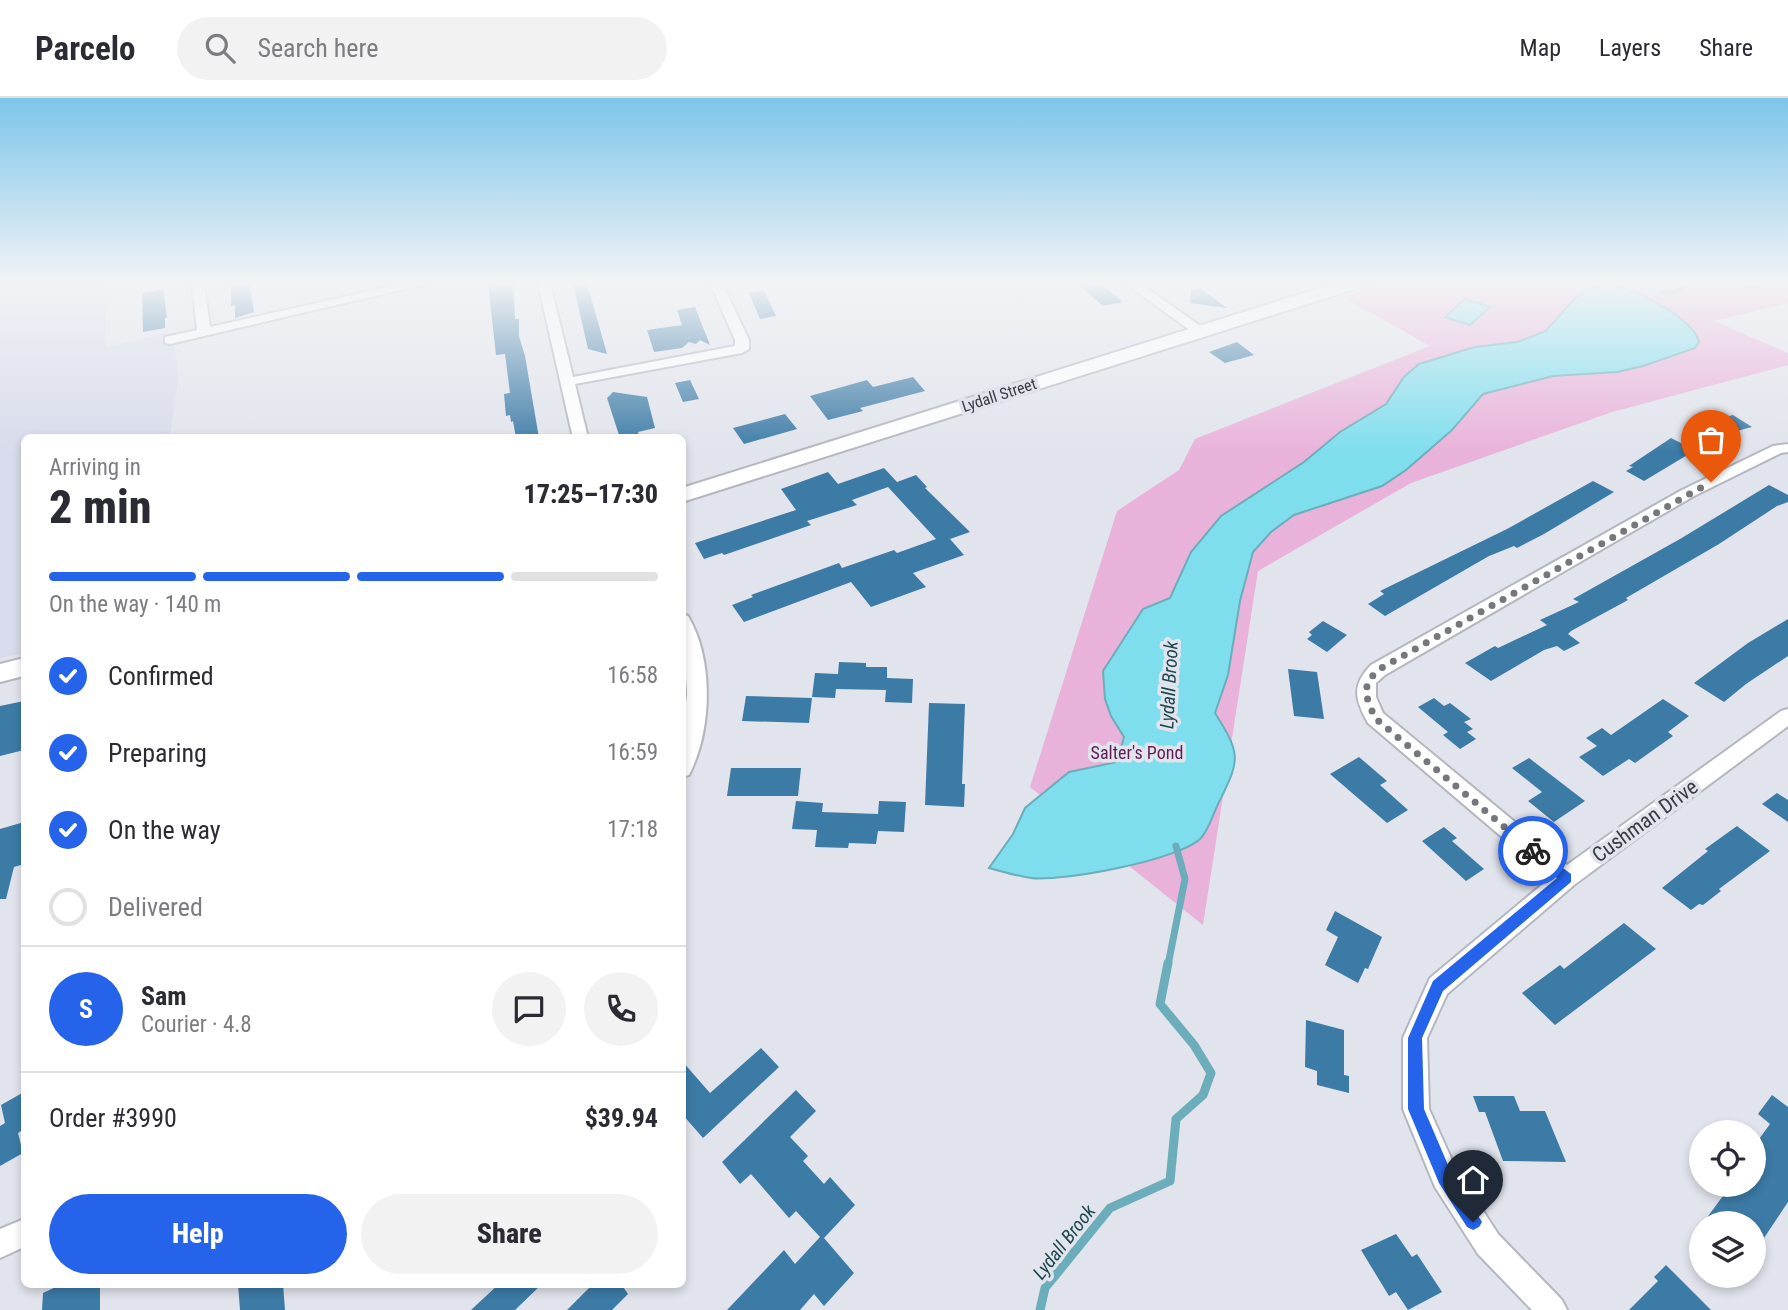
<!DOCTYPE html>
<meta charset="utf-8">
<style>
body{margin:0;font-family:"Roboto Condensed",sans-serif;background:#f2f2f3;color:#2b2b33;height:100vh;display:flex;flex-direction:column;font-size:26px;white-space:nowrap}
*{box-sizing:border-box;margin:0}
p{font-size:23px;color:#7c7c81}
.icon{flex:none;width:38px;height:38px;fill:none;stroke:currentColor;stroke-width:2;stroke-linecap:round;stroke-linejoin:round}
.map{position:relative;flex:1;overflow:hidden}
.side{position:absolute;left:21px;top:336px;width:665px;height:854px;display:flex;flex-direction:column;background:#fff;border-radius:10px;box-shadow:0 4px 10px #0003}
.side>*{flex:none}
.controls{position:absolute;left:1689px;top:1022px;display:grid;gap:14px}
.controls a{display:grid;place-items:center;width:77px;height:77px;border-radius:50%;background:#fff;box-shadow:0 4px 10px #0003;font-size:35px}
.pin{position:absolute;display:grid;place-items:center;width:60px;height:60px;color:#fff;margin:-72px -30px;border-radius:50% 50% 50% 0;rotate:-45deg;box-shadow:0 0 7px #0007}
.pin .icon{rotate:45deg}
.courier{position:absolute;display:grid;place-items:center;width:70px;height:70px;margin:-35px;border:5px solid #2563eb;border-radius:50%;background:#fff;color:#222;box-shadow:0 2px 9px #0007}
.overview em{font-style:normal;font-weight:800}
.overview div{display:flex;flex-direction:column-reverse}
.overview{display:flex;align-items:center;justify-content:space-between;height:119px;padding:0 28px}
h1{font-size:46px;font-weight:800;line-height:52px}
.bar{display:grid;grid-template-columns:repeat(4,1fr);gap:10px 7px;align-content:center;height:84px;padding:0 28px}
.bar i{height:9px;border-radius:5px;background:#e1e1e2}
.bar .current{background:#2563eb}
.bar p{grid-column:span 4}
.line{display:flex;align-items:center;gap:18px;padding:0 28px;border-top:2px solid #e1e1e2}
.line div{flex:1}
.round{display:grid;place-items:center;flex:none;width:74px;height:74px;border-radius:37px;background:#f2f2f3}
ol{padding:0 28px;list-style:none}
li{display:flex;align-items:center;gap:21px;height:77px}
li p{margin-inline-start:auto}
li .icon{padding:7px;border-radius:50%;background:#2563eb;color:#fff;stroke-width:4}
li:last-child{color:#7c7c81}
li i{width:38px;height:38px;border:4px solid #e1e1e2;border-radius:50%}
.cta{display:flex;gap:14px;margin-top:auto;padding:14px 28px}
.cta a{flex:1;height:80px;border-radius:42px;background:#2563eb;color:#fff;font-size:28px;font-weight:800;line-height:80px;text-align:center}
.cta a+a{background:#f2f2f3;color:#2b2b33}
header{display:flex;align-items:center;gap:42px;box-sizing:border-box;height:98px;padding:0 35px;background:#fff;border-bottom:2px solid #e1e1e2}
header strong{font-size:33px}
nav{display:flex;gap:38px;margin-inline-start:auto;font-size:24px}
.search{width:490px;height:63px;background:#f2f2f3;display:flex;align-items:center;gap:18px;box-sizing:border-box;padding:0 24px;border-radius:38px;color:#7c7c81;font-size:26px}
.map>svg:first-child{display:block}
</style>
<header>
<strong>Parcelo</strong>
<div class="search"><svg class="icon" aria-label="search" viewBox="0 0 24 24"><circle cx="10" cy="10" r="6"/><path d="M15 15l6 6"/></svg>Search here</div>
<nav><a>Map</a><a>Layers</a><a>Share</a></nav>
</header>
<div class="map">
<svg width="1788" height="1212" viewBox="0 0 1788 1212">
<rect width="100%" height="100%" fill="#e1e4ec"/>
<path fill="#d7dbeb" d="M 0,185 L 105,185 L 106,249 L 173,234 L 178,280 L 170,339 L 24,340 L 24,555 L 0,560 Z"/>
<path fill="#e9b2da" d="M 1384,185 L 1788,185 L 1788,205 L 1714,223 L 1788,255 L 1788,267 L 1612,314 L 1411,385 L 1258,473 L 1203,827 L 1030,689 L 1117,413 L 1179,372 L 1195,341 L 1430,248 L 1343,199 Z"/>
<path fill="#7fdeee" stroke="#6badba" stroke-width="2" d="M 1603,185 C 1624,185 1693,218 1699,244 L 1695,250 L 1643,268 L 1617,274 L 1553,278 L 1483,296 L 1452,332 L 1406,372 L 1382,388 L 1294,417 L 1271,434 L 1253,454 L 1240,503 L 1228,577 L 1215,615 C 1240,655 1241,660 1220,702 C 1214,713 1209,732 1201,740 C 1180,762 1061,784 1031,780 C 1017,778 1003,774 989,770 L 1013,736 L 1025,710 L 1069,674 L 1117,664 L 1124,639 L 1111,618 L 1105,601 L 1103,573 L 1143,511 L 1170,500 L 1191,454 L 1221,418 L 1304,364 L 1340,334 L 1386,306 L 1404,279 L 1419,266 L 1475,249 L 1517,244 L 1546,233 L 1576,199 Z
M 1465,201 L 1490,209 L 1470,227 L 1445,219 Z"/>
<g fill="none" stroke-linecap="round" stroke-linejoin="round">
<path stroke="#6badba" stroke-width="4.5" d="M 1738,185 L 1750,188 L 1771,185
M 1656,193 L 1672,195 L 1692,185"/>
<path stroke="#6badba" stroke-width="7" d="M 1168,867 L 1185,781 L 1176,748"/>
<path stroke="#6badba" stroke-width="9" d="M 1040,1212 L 1045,1190 L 1110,1110 L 1170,1083 L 1176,1021 L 1203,997 L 1211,975 L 1194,947 L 1160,906 L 1168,865"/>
<path fill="#7fdeee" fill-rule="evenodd" d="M 1631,185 L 1649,185 L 1663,193 L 1656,197 Z"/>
</g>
<path fill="#3c7ba6" d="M 231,185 L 249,185 L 254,214 L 235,220 L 235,207 L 231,208 Z
M 488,185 L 513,185 L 515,221 L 519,221 L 519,238 L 525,258 L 539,340 L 516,340 L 513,323 L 511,324 L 510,317 L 506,318 L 504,296 L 510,295 L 505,256 L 496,257 Z
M 573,185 L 587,185 L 607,256 L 588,251 Z
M 1077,185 L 1100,185 L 1123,204 L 1103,208 Z
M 1200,190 L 1227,210 L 1190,205 L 1191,192 Z
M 163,191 L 167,220 L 165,220 L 165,230 L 143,234 L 142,195 Z
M 764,192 L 776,218 L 760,221 L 749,195 Z
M 695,209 L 710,247 L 700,242 L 696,246 L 689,244 L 682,250 L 654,254 L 647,232 L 682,227 L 677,212 Z
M 1237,244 L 1254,257 L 1225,265 L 1209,254 Z
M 913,279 L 925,293 L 860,310 L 863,313 L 828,322 L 810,298 L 867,282 L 873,289 Z
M 690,282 L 699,301 L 683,304 L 675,285 Z
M 613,294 L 647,299 L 655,330 L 638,334 L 640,340 L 620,340 L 607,300 Z
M 785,316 L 797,331 L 744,346 L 733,330 Z
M 1733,317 L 1752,329 L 1725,336 L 1706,324 Z
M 1671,340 L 1691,350 L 1685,354 L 1689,356 L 1644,383 L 1626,373 L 1633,369 L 1629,368 Z
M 884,370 L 897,384 L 916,377 L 927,389 L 925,390 L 970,434 L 950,441 L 964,457 L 913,475 L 926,489 L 871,509 L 851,484 L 744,524 L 732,507 L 753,499 L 751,497 L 839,465 L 842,470 L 894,452 L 897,455 L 936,441 L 888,389 L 852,402 L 857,407 L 807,423 L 811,427 L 724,457 L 722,455 L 704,461 L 695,445 L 796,412 L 781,391 L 828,374 L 838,386 Z
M 1593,383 L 1614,394 L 1544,436 L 1517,450 L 1514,448 L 1489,458 L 1385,518 L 1368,506 L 1384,496 L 1380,493 L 1507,431 Z
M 1769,387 L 1788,397 L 1788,404 L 1777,408 L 1719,446 L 1626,500 L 1628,502 L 1571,533 L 1568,536 L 1580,545 L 1564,553 L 1557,548 L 1544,552 L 1491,583 L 1465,565 L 1495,548 L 1498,550 L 1547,527 L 1540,522 L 1579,504 L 1573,501 L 1680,441 Z
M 1788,521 L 1788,558 L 1746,586 L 1724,604 L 1694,585 L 1748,545 Z
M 1323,523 L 1347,537 L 1327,554 L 1307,541 L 1312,537 L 1309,534 Z
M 839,564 L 866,565 L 866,569 L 887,569 L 887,580 L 913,581 L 912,605 L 885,604 L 886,592 L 836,591 L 835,600 L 812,599 L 815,575 L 838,576 Z
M 1288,571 L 1317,574 L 1324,621 L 1294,618 Z
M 746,598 L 812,600 L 809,625 L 742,623 Z
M 1434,600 L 1444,608 L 1450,605 L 1471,621 L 1464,624 L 1473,631 L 1467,634 L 1476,641 L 1460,651 L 1443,637 L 1448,634 L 1418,609 Z
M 1663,601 L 1689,618 L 1668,634 L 1673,638 L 1635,665 L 1629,661 L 1603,678 L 1579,659 L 1597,648 L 1586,640 L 1602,630 L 1611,637 Z
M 24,603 L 24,652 L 0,658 L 0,608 Z
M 929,605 L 965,606 L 962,686 L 965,686 L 964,709 L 925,707 Z
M 1359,659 L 1387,683 L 1380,687 L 1408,712 L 1387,725 L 1330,676 Z
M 1529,660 L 1585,703 L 1554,724 L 1528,703 L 1542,694 L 1512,670 Z
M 731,670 L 801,670 L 798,698 L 727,698 Z
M 1777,695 L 1788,702 L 1788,724 L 1762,706 Z
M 796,703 L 823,705 L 822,714 L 878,716 L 879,703 L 906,704 L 904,734 L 878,733 L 876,746 L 849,745 L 848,750 L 815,749 L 817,732 L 792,731 Z
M 24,724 L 24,766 L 14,769 L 6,801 L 0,801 L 0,731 Z
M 1737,728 L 1770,753 L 1719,791 L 1721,793 L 1703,807 L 1699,806 L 1691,812 L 1662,790 L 1708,753 L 1705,751 Z
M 1444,729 L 1457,740 L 1452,743 L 1484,771 L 1466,783 L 1422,743 Z
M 1335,813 L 1382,839 L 1368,871 L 1365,870 L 1358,885 L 1325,867 L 1338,839 L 1326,832 Z
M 1624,825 L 1656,851 L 1555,927 L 1522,895 L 1560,867 L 1564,871 Z
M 1306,922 L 1344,932 L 1344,977 L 1349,978 L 1349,995 L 1317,987 L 1317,973 L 1305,969 Z
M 761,950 L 779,969 L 703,1040 L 682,1016 L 682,963 L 710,995 Z
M 796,992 L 816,1013 L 790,1039 L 808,1058 L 803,1063 L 824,1086 L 830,1079 L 855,1107 L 824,1140 L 854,1175 L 824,1208 L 814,1196 L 800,1212 L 727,1212 L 784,1152 L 795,1166 L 820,1139 L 796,1113 L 789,1120 L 751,1076 L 740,1086 L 722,1064 Z
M 24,994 L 24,1031 L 18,1035 L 23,1055 L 0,1068 L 0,1028 L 5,1025 L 1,1007 Z
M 1772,997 L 1788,1009 L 1788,1104 L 1754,1155 L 1754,1125 L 1703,1125 L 1731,1087 L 1754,1087 L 1754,1048 L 1770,1026 L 1758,1016 Z
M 1473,998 L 1514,998 L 1520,1013 L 1545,1013 L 1566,1064 L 1503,1063 L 1485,1014 L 1479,1014 Z
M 1396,1136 L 1412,1159 L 1417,1156 L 1442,1194 L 1408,1212 L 1396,1194 L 1389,1198 L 1361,1152 Z
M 1666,1167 L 1711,1212 L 1629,1212 L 1658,1183 L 1654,1179 Z
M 62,1186 L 100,1186 L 100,1212 L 42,1212 L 43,1195 Z
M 238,1186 L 283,1186 L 285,1212 L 240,1212 Z
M 499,1186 L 542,1186 L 515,1212 L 471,1212 Z
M 593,1186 L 621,1186 L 628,1196 L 612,1212 L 567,1212 Z"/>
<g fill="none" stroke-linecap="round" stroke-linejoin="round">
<g stroke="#b5b7bf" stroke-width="4">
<path id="street" d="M 192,185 L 204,185 L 210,229 L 406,185 L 430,185 L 170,246 L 165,245 L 165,239 L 197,232 Z
M 538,185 L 550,185 L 573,279 L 735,248 L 735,242 L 710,185 L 722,185 L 749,242 L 749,251 L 742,255 L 575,286 L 588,340 L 573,340 Z
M 1125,185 L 1140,185 L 1207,233 L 1200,237 L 1195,236 Z
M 1788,346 L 1788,354 L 1781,355 L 1694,398 L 1385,577 L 1376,585 L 1376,599 L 1383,615 L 1567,767 L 1781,613 L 1788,611 L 1788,628 L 1574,787 L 1447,896 L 1427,940 L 1429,1011 L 1455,1069 L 1498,1136 L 1562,1202 L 1567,1212 L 1532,1212 L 1478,1156 L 1435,1089 L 1403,1011 L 1403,940 L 1430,880 L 1550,780 L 1368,625 C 1355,601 1351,588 1371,567 L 1682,392 L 1773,348 Z
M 682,516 L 688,518 C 714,562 712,632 689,677 L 682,679 L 682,637 L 687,596 Z
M 24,1121 L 24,1149 L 0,1160 L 0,1131 Z"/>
</g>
<g stroke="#b5b7bf" stroke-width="4">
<path id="secondary" d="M 1336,185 L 1363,185 L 1361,189 L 682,404 L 682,390 Z
M 24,560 L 24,578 L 0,584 L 0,566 Z"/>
</g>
<use href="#street" fill="#fff" fill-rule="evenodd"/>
<use href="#secondary" fill="#fff" fill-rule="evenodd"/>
</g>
<linearGradient id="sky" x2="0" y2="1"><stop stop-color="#7ec5ea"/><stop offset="0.52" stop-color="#f2f3f6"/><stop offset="1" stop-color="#f2f3f6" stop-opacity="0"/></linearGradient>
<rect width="1788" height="355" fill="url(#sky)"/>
<path fill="#2563eb" d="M 1533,748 L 1571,776 L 1571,784 L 1443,893 L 1422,940 L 1424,1011 L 1451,1074 L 1482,1124 L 1479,1129 L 1473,1132 L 1467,1129 L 1439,1085 L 1408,1011 L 1408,940 L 1433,883 L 1557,780 L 1529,757 L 1527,753 Z"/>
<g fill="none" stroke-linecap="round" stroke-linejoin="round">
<path stroke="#75777c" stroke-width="7" stroke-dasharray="0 12.6" d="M 1533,753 L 1375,620 C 1366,598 1360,590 1378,572 L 1711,384"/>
</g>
<g text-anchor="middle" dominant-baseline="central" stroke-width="7" stroke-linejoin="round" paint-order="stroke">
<g font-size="16" fill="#3b3c3f" stroke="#e1e4ec">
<text transform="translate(999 297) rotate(-18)">Lydall Street</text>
</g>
<g font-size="18" fill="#621c54" stroke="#e1e4ec">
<text x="1137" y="654">Salter's Pond</text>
</g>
<g font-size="19" font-style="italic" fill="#1c474f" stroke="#e1e4ec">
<text transform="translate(1169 587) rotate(-87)">Lydall Brook</text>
<text transform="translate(1064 1144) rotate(-52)">Lydall Brook</text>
</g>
<g font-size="21" fill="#3b3c3f" stroke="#e1e4ec">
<text transform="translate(1645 723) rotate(-36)">Cushman Drive</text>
</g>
</g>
</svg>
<div class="controls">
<a><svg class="icon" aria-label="locate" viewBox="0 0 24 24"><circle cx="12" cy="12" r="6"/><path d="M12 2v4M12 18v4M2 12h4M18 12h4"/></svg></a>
<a><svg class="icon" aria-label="layers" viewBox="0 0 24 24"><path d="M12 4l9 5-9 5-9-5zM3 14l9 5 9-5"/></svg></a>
</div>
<div class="pin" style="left:1711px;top:384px;background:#ea580c"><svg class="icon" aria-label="bag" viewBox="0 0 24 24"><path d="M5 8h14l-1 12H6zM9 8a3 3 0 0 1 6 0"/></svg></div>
<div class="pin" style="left:1473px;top:1124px;background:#1f2937"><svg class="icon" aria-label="home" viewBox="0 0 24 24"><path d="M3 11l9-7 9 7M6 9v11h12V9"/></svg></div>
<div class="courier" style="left:1533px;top:753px"><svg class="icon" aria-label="bike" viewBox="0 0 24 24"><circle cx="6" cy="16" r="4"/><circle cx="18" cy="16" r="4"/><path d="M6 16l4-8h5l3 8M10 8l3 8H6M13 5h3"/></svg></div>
<section class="side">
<div class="overview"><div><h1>2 min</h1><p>Arriving in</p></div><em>17:25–17:30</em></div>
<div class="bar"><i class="current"></i><i class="current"></i><i class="current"></i><i></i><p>On the way · 140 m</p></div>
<ol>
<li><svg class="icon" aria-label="check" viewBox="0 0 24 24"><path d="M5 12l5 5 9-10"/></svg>Confirmed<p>16:58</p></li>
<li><svg class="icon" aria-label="check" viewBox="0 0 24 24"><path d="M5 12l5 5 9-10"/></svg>Preparing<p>16:59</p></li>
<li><svg class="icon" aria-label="check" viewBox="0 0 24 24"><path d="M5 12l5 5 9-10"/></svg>On the way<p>17:18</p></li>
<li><i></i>Delivered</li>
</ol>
<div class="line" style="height:126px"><b class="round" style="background:#2563eb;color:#fff">S</b><div><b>Sam</b><p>Courier · 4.8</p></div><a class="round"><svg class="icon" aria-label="chat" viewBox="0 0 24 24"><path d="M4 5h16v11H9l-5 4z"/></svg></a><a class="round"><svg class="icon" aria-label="phone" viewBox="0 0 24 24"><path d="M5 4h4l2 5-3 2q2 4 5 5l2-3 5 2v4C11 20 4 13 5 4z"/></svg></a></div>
<div class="line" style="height:91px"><div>Order #3990</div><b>$39.94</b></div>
<div class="cta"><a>Help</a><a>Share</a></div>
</section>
</div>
